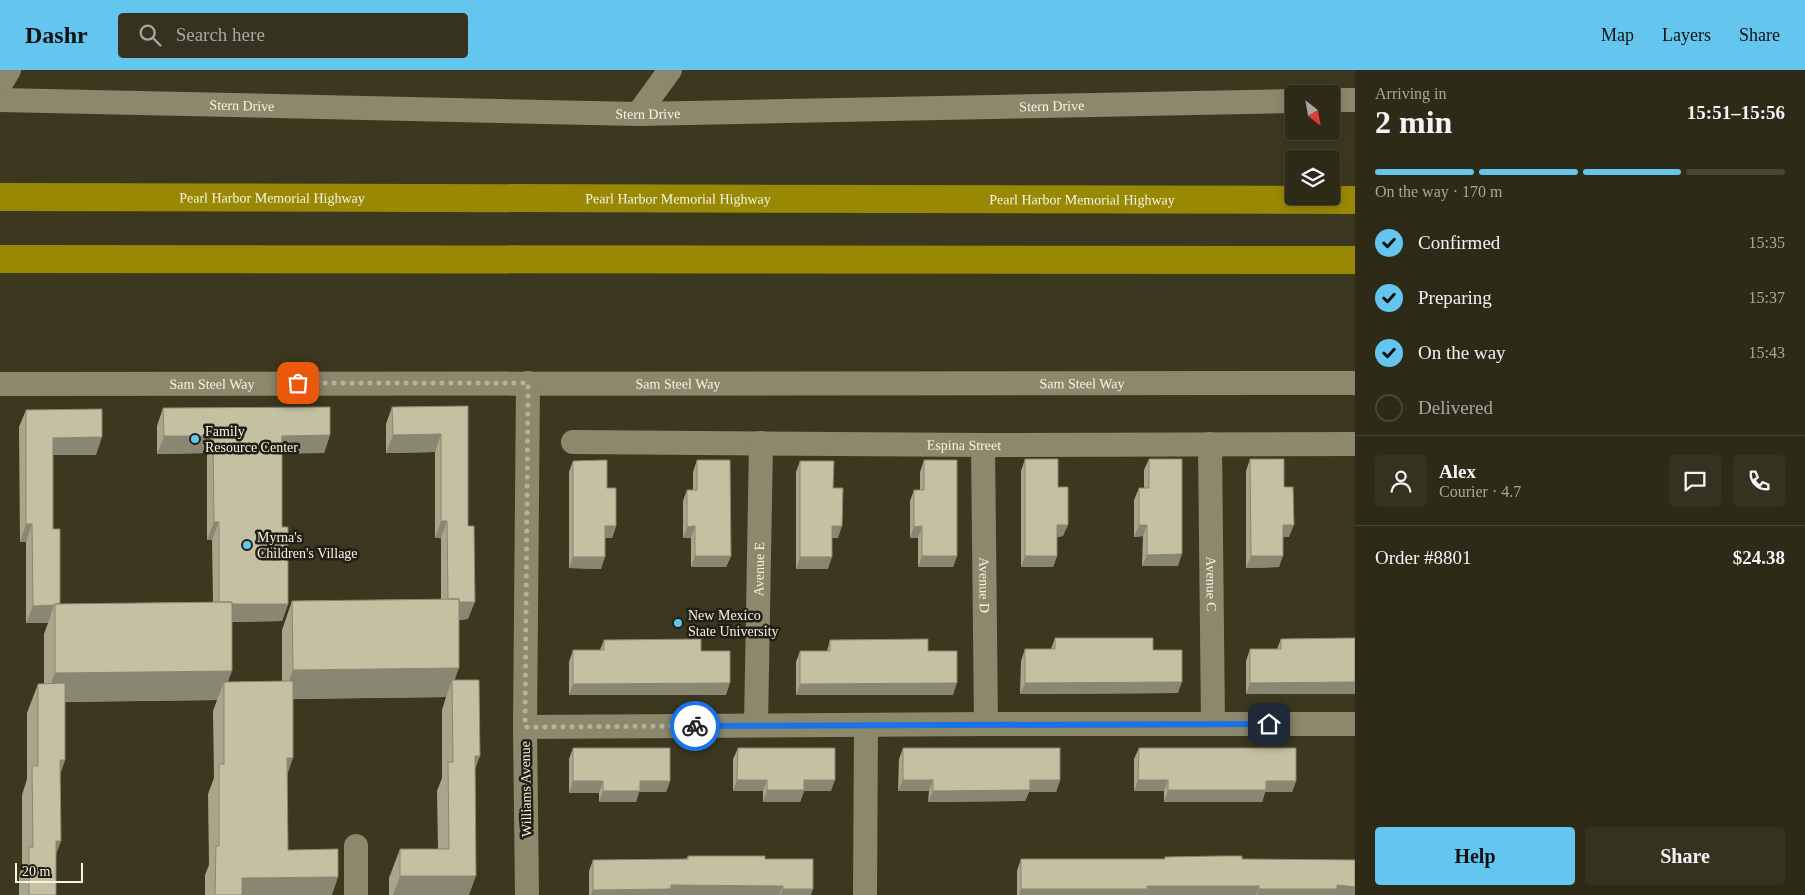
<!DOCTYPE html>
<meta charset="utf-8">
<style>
body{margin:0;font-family:"Times New Roman",serif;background:#353220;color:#f1f3f6;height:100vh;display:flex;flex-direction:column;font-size:19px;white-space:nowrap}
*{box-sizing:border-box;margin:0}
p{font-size:16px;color:#a7a7a1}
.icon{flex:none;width:28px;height:28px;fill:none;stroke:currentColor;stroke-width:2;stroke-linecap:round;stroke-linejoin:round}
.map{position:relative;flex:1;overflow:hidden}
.side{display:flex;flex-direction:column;background:#2d2a17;width:450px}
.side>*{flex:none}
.needle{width:32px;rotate:149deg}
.tools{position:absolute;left:1285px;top:15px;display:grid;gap:10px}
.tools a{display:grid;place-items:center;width:55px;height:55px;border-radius:5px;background:#2d2a17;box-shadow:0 2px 8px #0003,0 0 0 1px #484636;font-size:25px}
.scale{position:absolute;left:15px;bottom:12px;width:68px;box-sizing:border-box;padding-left:5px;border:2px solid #f5f3e4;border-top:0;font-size:14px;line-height:18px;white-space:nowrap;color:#f5f3e4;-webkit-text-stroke:4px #211f14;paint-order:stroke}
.pin{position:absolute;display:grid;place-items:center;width:42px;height:42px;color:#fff;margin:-21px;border-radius:10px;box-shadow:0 2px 8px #0006}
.courier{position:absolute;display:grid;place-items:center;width:50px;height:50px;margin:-25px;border:4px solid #1a73e8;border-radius:50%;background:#fff;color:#222;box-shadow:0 1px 6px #0007}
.head em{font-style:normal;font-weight:800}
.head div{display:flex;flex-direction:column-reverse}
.head{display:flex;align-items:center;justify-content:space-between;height:85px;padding:0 20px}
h1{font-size:32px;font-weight:800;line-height:38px}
.bar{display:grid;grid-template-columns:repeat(4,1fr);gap:8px 5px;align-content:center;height:60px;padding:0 20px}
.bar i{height:6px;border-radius:4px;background:#484636}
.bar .current{background:#64c5ee}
.bar p{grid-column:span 4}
.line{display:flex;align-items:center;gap:12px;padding:0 20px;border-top:1px solid #484636}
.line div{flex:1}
.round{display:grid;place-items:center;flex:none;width:52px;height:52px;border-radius:5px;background:#353220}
ol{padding:0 20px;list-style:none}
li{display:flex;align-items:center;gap:15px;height:55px}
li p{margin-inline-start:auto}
li .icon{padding:5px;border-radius:50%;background:#64c5ee;color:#111;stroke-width:4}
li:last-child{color:#a7a7a1}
li i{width:28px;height:28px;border:2px solid #484636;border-radius:50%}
.cta{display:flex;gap:10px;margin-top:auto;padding:10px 20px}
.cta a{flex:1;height:58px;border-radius:5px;background:#64c5ee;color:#111;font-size:20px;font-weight:800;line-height:58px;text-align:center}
.cta a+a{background:#353220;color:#f1f3f6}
header{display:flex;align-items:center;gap:30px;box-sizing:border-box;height:70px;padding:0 25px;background:#64c5ee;color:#111}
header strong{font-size:24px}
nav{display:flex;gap:28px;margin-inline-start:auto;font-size:18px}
.search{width:350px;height:45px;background:#353220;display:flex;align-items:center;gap:12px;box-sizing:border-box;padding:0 18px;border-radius:5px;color:#a7a7a1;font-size:19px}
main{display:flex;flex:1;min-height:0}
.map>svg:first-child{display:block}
</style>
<header>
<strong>Dashr</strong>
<div class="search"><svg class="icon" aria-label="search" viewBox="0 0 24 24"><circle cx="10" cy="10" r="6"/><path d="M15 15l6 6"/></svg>Search here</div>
<nav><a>Map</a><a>Layers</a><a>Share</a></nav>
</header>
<main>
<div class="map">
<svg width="1355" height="825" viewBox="0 0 1355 825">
<rect width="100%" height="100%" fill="#3c381f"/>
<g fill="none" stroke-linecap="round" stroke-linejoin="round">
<g stroke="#8c886c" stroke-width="24">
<path d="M 0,15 L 9,0"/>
<path id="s1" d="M 0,30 L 638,44 L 1294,31"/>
<path d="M 1331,30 L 1355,30"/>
<path d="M 638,44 L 670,0"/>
<path id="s2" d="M 0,314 L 1355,313"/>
<path id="s3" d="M 573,372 L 983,375 L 1355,374"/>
<path id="s4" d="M 1210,374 L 1213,654"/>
<path id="s5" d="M 983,375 L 986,654"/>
<path id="s6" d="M 756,655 L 761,373"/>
<path d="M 525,657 L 986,654 L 1355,654"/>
<path d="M 356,776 L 356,825"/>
<path d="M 527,825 L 525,657 L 528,313"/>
<path d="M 865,825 L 866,656"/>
</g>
<g stroke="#998803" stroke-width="28">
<path id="s7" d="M 0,127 L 1355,130"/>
<path d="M 0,189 L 1355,190"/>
</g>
</g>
<path fill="#a9a58b" d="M 468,336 L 468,549 L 459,550 L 455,610 L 475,700 L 469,825 L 389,825 L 389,808 L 400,779 L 438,779 L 437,721 L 442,708 L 442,640 L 446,627 L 293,629 L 287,704 L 288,780 L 332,825 L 205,825 L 205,805 L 209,795 L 208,724 L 214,708 L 213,641 L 217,630 L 65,632 L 65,690 L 60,704 L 56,786 L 56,825 L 19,825 L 19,806 L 22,796 L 22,725 L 27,709 L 27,643 L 38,614 L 44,614 L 44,564 L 48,553 L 26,553 L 26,472 L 20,472 L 19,357 L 26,340 L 96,385 L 53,385 L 53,459 L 60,534 L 213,532 L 212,470 L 207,470 L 207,383 L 157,384 L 157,356 L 163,338 L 330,365 L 324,383 L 282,383 L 282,457 L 288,534 L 282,551 L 232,552 L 228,612 L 282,611 L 282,560 L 292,531 L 441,529 L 441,468 L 435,468 L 435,382 L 386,383 L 386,354 L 392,337 Z
M 1025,389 L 1058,417 L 1063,466 L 1057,467 L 1057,486 L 1053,497 L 1021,497 L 1021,401 Z
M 1149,389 L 1178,496 L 1142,496 L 1143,466 L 1134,467 L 1134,430 L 1139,418 L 1144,418 L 1144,400 Z
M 1250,389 L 1284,417 L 1289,467 L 1283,467 L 1279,497 L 1246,498 L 1246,401 Z
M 697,390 L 731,486 L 726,497 L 691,497 L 691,468 L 683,468 L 683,431 L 687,420 L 693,420 L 693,402 Z
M 924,390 L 957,486 L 953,497 L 918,497 L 918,468 L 910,468 L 910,431 L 914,420 L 920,420 L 920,402 Z
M 573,391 L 607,418 L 616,456 L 612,468 L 605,468 L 601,499 L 569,498 L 569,402 Z
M 800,391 L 833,418 L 838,468 L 832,468 L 828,499 L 796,499 L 796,402 Z
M 1055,568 L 1153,580 L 1178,623 L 1020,624 L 1021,591 L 1025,579 L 1051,579 Z
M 1355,568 L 1355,624 L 1246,624 L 1246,591 L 1250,579 L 1277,579 L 1281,569 Z
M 604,570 L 701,581 L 726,625 L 569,625 L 569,592 L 573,580 L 600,580 Z
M 830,570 L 928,581 L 953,625 L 796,625 L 796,592 L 800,581 L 827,581 Z
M 573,678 L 670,711 L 666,722 L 639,722 L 636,732 L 599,732 L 599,723 L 569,723 L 569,689 Z
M 738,678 L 831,721 L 804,721 L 800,732 L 763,732 L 763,721 L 733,721 L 733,689 Z
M 903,678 L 1060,710 L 1056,722 L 1029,722 L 1025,731 L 928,732 L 929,721 L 898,721 L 899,689 Z
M 1139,678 L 1296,711 L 1292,722 L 1265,722 L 1262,732 L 1164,732 L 1164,721 L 1134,721 L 1134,689 Z
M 688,786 L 765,789 L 811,825 L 589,825 L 589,801 L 593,790 L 686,789 Z
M 1165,787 L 1242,789 L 1355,825 L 1017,825 L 1017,801 L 1021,789 L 1164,789 Z"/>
<path fill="#898671" d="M 441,364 L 435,382 L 386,383 L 393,365 Z
M 330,365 L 324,383 L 275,384 L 282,366 Z
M 164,366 L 213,366 L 207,383 L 157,384 Z
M 102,367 L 96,385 L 47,385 L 53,368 Z
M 441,451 L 447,451 L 441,468 L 435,468 Z
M 214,452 L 219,452 L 212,470 L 207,470 Z
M 26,454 L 32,454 L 26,472 L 20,472 Z
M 1057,455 L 1068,455 L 1063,466 L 1053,467 Z
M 1139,455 L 1147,455 L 1143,466 L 1134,467 Z
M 1283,455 L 1294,455 L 1289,467 L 1279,467 Z
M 605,456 L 616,456 L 612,468 L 601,468 Z
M 695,456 L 691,468 L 683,468 L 687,457 Z
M 832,456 L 842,456 L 838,468 L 828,468 Z
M 922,456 L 918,468 L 910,468 L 914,457 Z
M 1182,484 L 1178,496 L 1142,496 L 1147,485 Z
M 695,486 L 731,486 L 726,497 L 691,497 Z
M 922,486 L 957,486 L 953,497 L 918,497 Z
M 1025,486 L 1057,486 L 1053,497 L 1021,497 Z
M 1251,486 L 1283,486 L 1279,497 L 1246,498 Z
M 573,487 L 605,487 L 601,499 L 569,498 Z
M 800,487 L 832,487 L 828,499 L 796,499 Z
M 448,532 L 475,532 L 468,549 L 441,550 Z
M 219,534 L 288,534 L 282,551 L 213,552 Z
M 54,535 L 48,553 L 26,553 L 33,536 Z
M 459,598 L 452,617 L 452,610 L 446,627 L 282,629 L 293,600 Z
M 232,601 L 224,623 L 224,612 L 217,630 L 44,632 L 55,603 Z
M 1182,612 L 1178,623 L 1020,624 L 1025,613 Z
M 1355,612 L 1355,624 L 1246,624 L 1250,613 Z
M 730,613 L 726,625 L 569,625 L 573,614 Z
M 957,613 L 953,625 L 796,625 L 800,614 Z
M 475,686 L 480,686 L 469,716 Z
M 287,688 L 293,688 L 283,717 Z
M 60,690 L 65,690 L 55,719 Z
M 737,710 L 767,710 L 763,721 L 733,721 Z
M 804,710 L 835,710 L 831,721 L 804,721 L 800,732 L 763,732 L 767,720 Z
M 903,710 L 933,710 L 929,721 L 898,721 Z
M 1030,710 L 1060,710 L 1056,722 L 1029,722 L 1025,731 L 928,732 L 933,721 Z
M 1138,710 L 1168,710 L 1164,721 L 1134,721 Z
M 573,711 L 603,711 L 599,723 L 569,723 Z
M 640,711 L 670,711 L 666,722 L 639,722 L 636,732 L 599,732 L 603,721 Z
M 1266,711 L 1296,711 L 1292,722 L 1265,722 L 1262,732 L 1164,732 L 1168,720 Z
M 56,771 L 61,771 L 50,801 Z
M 400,806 L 476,806 L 469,825 L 393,825 Z
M 338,807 L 332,825 L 235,825 L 242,808 Z
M 671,815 L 783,816 L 779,825 L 591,825 L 593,820 Z
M 1337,815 L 1355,817 L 1355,825 L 1257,825 L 1259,819 Z
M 1147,816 L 1259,816 L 1256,825 L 1019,825 L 1021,819 Z
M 783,819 L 813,819 L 811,825 L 780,825 Z"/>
<path fill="#c4c0a2" stroke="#898671" d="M 468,336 L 468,456 L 474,456 L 475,532 L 459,532 L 459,529 L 448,529 L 447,451 L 441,451 L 441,364 L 393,365 L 392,337 Z
M 330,337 L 330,365 L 282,366 L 282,457 L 288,457 L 288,534 L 232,534 L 232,532 L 219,532 L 219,452 L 214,452 L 213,366 L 164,366 L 163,338 Z
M 102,339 L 102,367 L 53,368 L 53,459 L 60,459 L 60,534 L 55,534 L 55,535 L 33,536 L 32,454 L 26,454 L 26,340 Z
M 1025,389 L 1058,389 L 1058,417 L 1068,417 L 1068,455 L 1057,455 L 1057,486 L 1025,486 Z
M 1149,389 L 1182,389 L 1182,484 L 1147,485 L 1147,455 L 1139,455 L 1139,418 L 1149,418 Z
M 1250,389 L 1284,389 L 1284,417 L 1293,417 L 1294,455 L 1283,455 L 1283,486 L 1251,486 Z
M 607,390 L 607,418 L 616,418 L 616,456 L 605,456 L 605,487 L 573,487 L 573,391 Z
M 697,390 L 730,390 L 731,486 L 695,486 L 695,456 L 687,457 L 687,420 L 697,420 Z
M 924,390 L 957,390 L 957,486 L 922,486 L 922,456 L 914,457 L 914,420 L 924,420 Z
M 800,391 L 834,391 L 833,418 L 843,418 L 842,456 L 832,456 L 832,487 L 800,487 Z
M 459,529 L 459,598 L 293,600 L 292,531 Z
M 232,532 L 232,601 L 55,603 L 55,534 Z
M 1055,568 L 1153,568 L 1153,580 L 1182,580 L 1182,612 L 1025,613 L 1025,579 L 1055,579 Z
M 1355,568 L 1355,612 L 1250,613 L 1250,579 L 1281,579 L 1281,569 Z
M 701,569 L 701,581 L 730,581 L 730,613 L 573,614 L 573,580 L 604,580 L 604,570 Z
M 928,569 L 928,581 L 957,581 L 957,613 L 800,614 L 800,581 L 830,581 L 830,570 Z
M 452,610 L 479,610 L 480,686 L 475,686 L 476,806 L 400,806 L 400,779 L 449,779 L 448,692 L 453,692 Z
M 293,611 L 293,688 L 287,688 L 288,780 L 338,779 L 338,807 L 242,808 L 242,825 L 215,825 L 216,776 L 219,776 L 219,694 L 224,694 L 224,612 Z
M 65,613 L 65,690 L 60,690 L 61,771 L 56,771 L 56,825 L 29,825 L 29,777 L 33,777 L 32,696 L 38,696 L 38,614 Z
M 573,678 L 670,678 L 670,711 L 640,711 L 640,721 L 603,721 L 603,711 L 573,711 Z
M 738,678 L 835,678 L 835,710 L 804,710 L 804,720 L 767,720 L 767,710 L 737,710 Z
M 903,678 L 1060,678 L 1060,710 L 1030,710 L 1030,720 L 933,721 L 933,710 L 903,710 Z
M 1139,678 L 1296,678 L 1296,711 L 1266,711 L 1266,720 L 1168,720 L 1168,710 L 1138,710 Z
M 688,786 L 765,786 L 765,789 L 813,789 L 813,819 L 783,819 L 783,816 L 671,815 L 671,819 L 593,820 L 593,790 L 688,789 Z
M 1220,786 L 1242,786 L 1242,789 L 1355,790 L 1355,817 L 1337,815 L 1337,819 L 1259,819 L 1259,816 L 1147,816 L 1147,819 L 1021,819 L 1021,789 L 1165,789 L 1165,787 Z"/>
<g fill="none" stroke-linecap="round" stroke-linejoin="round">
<path stroke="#b4b29f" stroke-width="5" stroke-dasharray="0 9" d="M 298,313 L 528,313 L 525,657 L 695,656"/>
<path stroke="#1a73e8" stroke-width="6" d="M 695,656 L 1269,654"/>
</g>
<g fill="#64c5ee" stroke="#211f14" stroke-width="2">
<circle cx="195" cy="369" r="5"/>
<circle cx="247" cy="475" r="5"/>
<circle cx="678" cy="553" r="5"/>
</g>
<g text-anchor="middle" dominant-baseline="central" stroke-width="5" stroke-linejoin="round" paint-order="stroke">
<g font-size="14" fill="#f5f3e4" stroke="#211f14">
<text stroke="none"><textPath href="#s1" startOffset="242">Stern Drive</textPath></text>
<text stroke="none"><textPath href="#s1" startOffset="1052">Stern Drive</textPath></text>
<text stroke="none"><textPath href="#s1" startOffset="648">Stern Drive</textPath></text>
<text stroke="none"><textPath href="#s7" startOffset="272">Pearl Harbor Memorial Highway</textPath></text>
<text stroke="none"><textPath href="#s7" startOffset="678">Pearl Harbor Memorial Highway</textPath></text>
<text stroke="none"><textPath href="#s7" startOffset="1082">Pearl Harbor Memorial Highway</textPath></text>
<text stroke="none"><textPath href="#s2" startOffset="212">Sam Steel Way</textPath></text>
<text stroke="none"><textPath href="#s2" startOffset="678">Sam Steel Way</textPath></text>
<text stroke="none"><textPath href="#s2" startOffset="1082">Sam Steel Way</textPath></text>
<text stroke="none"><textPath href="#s3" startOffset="391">Espina Street</textPath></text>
<text stroke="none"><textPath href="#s6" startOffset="156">Avenue E</textPath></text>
<text stroke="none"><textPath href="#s5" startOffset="140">Avenue D</textPath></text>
<text stroke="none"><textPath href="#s4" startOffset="140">Avenue C</textPath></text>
<text transform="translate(526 719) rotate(-91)">Williams Avenue</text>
</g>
<g font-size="14" fill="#f5f3e4" stroke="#211f14" text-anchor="start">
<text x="205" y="361">Family<tspan x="205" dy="16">Resource Center</tspan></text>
<text x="257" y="467">Myrna's<tspan x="257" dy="16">Children's Village</tspan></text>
<text x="688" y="545">New Mexico<tspan x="688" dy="16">State University</tspan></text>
</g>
</g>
</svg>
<div class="tools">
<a><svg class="needle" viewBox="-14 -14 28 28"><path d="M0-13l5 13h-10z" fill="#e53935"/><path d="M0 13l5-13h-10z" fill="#a7a7a1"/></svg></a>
<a><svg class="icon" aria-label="layers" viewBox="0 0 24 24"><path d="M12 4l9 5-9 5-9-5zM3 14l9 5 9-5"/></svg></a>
</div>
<div class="scale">20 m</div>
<div class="pin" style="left:298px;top:313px;background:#ea580c"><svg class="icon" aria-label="bag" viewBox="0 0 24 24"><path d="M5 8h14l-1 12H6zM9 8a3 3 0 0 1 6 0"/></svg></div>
<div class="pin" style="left:1269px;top:654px;background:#1f2937"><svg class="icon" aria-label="home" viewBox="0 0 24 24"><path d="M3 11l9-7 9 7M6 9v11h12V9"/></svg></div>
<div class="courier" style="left:695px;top:656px"><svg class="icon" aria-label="bike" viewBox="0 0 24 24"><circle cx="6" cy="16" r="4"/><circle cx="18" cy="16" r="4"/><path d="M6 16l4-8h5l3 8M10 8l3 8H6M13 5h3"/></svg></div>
</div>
<section class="side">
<div class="head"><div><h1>2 min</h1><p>Arriving in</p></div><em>15:51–15:56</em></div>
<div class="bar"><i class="current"></i><i class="current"></i><i class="current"></i><i></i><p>On the way · 170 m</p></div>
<ol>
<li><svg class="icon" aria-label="check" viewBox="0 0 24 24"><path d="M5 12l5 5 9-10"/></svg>Confirmed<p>15:35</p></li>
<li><svg class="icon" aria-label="check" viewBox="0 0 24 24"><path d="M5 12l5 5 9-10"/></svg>Preparing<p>15:37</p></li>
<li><svg class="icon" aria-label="check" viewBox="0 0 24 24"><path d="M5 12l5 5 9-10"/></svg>On the way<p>15:43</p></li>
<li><i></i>Delivered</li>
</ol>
<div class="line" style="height:90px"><a class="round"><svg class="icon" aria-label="person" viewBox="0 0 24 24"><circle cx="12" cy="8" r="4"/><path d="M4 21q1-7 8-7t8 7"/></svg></a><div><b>Alex</b><p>Courier · 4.7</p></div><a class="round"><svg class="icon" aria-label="chat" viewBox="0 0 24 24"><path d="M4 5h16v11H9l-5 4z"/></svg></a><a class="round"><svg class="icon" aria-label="phone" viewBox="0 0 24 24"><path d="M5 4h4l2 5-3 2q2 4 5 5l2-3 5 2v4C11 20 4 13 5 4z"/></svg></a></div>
<div class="line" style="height:65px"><div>Order #8801</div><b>$24.38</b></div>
<div class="cta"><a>Help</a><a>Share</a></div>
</section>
</main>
